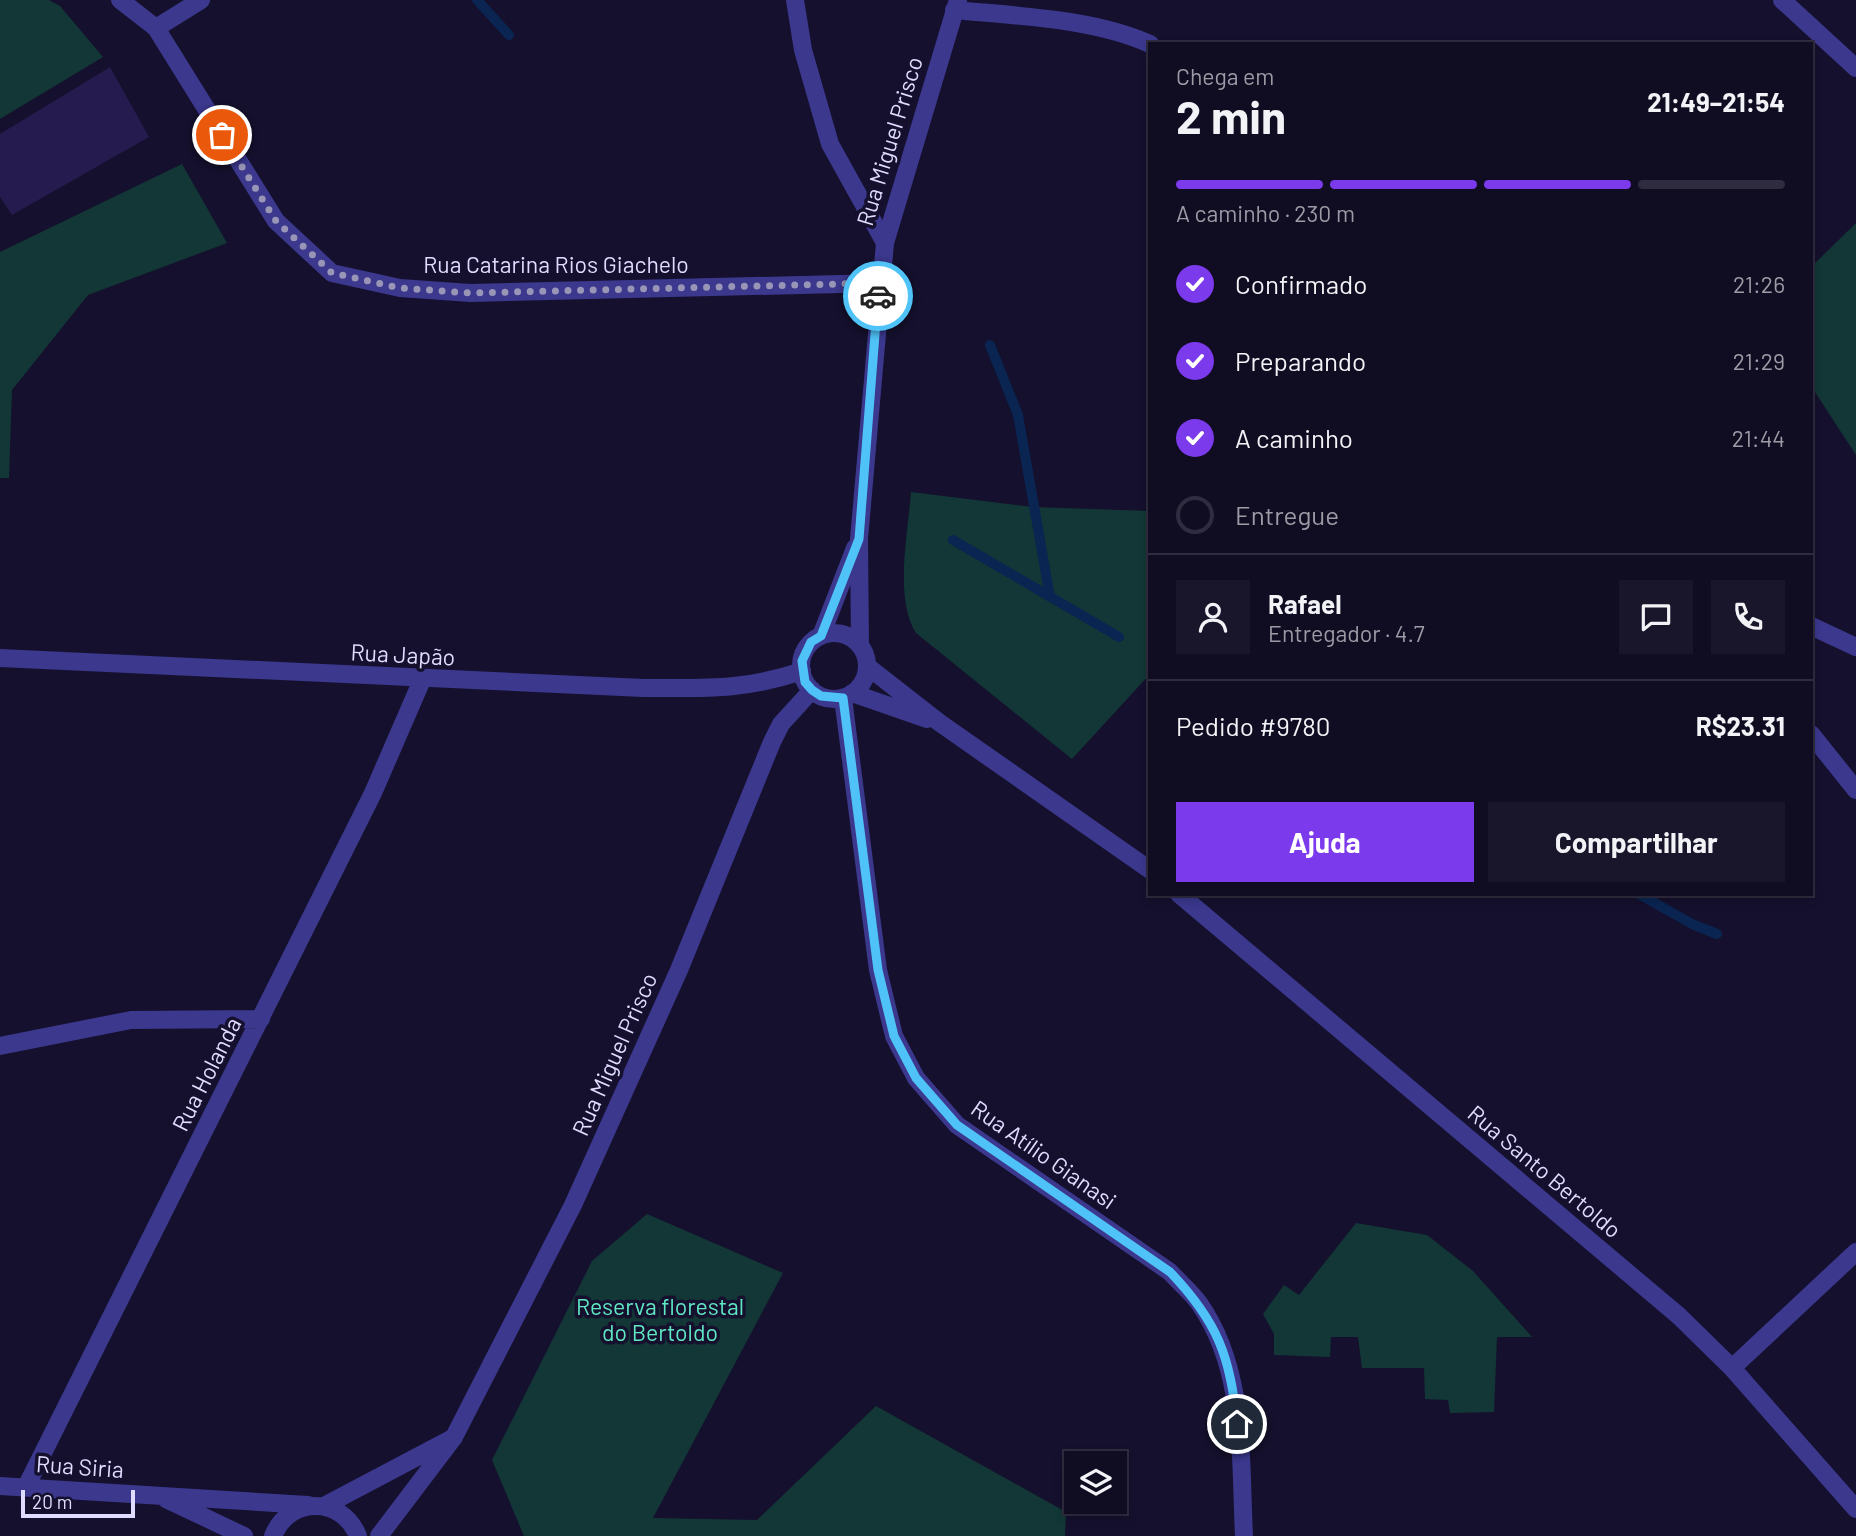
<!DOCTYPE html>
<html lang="pt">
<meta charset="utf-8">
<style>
body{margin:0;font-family:Barlow,sans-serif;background:#19152a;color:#f1f3f6;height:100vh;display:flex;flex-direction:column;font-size:26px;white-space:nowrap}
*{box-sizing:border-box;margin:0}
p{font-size:23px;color:#9c9ba5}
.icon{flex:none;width:38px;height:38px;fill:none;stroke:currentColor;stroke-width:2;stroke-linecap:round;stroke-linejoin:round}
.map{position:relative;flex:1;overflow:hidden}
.panel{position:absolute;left:1148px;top:42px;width:665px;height:854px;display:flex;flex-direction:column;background:#100c22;border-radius:0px;box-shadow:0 4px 10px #0003,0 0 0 2px #302c40}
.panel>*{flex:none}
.fabs{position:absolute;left:1064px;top:1451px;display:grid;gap:14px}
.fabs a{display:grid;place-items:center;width:63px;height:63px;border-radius:0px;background:#100c22;box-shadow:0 4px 10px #0003,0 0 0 2px #302c40;font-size:35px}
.scale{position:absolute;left:21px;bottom:18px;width:114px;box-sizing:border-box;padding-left:7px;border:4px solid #dfdcff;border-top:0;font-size:19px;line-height:24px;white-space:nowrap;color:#dfdcff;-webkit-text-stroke:5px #15102d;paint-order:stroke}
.pin{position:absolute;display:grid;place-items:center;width:60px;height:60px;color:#fff;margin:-30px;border:4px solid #fff;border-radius:50%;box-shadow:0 2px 7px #0007}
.courier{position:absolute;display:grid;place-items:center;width:70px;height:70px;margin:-35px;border:5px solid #4fc3f7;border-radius:50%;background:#fff;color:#222;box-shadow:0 2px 9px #0007}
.headline em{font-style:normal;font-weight:700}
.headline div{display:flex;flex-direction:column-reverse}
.headline{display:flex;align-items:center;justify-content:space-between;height:119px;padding:0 28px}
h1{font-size:46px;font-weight:700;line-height:52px}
.bar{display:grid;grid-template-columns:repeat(4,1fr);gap:10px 7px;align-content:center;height:84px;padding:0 28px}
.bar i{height:9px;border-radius:5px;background:#302c40}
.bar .current{background:#7c3aed}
.bar p{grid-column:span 4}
.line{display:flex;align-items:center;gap:18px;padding:0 28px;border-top:2px solid #302c40}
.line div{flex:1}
.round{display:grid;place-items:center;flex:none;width:74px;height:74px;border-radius:0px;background:#19152a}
ol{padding:0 28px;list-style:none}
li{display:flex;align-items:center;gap:21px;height:77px}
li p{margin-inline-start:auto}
li .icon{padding:7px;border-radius:50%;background:#7c3aed;color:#fff;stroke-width:4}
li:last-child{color:#9c9ba5}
li i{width:38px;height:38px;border:4px solid #302c40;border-radius:50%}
.cta{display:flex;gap:14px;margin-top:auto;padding:14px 28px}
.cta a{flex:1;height:80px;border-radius:0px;background:#7c3aed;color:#fff;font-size:28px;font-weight:700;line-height:80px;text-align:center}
.cta a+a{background:#19152a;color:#f1f3f6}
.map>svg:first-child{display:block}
</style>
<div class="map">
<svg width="1856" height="1536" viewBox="0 0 1856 1536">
<rect width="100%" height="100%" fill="#15102d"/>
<path fill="#123736" d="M 0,0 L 49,0 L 60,6 L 103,57 L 0,119 Z
M 182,164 L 227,243 L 88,295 L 12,390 L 9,478 L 0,478 L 0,252 Z
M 1856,223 L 1856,455 L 1811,386 L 1811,267 Z
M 911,492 L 1033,507 L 1150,511 L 1150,674 L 1072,759 L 916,633 C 894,599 908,533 911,492 Z
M 647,1214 L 783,1273 L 653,1518 L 757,1520 L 876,1406 L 1066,1512 L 1065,1536 L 524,1536 L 492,1460 L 592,1261 Z
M 1356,1223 L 1427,1235 L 1473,1271 L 1532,1337 L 1497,1337 L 1494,1412 L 1450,1413 L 1448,1400 L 1425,1399 L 1424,1368 L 1362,1368 L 1358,1337 L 1331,1337 L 1330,1357 L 1274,1355 L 1274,1334 L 1263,1314 L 1284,1285 L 1299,1295 Z"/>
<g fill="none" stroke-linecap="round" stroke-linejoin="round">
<path stroke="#0a2552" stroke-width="10" d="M 477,0 L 509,35
M 990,345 L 1018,415 L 1050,597
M 953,540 L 1119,637
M 1639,894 L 1692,924 L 1717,934"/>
</g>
<path fill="#251b4f" d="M 110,67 L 149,137 L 12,215 L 0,197 L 0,134 Z"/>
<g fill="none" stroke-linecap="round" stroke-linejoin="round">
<path stroke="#3b388e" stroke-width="18" d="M 120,0 L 156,28 L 276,221 L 332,273 L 400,288 L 470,293 L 880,283
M 795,0 L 803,50 L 830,144 L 885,243
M 1782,0 L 1856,68
M 954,10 C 1016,16 1093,18 1150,44
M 156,28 L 201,0
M 1811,626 L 1856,647
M 0,658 L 643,688 C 703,688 743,691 802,671
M 843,698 L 878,970 L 894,1036 L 916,1078 L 957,1125 L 1170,1272 C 1179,1282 1191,1292 1199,1303 C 1246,1370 1240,1458 1244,1536
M 1811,734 L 1856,790
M 0,1046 L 131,1020 L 261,1019
M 1732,1368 L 1856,1252
M 0,1486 L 308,1505
M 26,1487 L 373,793 L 422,680
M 166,1499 L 244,1536"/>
<path stroke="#3b388e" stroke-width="18" d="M801 666a33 33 0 1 1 66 0a33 33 0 1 1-66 0Z
M 821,636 L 855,548
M 860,646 L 859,539 L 885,243 L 958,0
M 867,666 L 940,723 L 1150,870
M 852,693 L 927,719
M 1179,894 L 1679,1316 L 1732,1368 L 1856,1509
M 324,1506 L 451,1439
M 273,1536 C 289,1496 342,1496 358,1536
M 379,1536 L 454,1437 L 573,1205 L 679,970 L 772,742 L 781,724 L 812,690"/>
</g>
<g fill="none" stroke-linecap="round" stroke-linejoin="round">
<path stroke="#9895b6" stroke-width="7" stroke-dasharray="0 12.6" d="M 222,135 L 276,221 L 332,273 L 355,278 L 400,288 L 470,293 L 880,283 L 878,296"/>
<path stroke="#4fc3f7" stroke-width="9" d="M 878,296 L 859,539 L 821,636 L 811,642 L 802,661 L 805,682 L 812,690 L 821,696 L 843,698 L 878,970 L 894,1036 L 916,1078 L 957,1125 L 1170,1272 C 1217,1321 1231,1357 1237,1424"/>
</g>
<g text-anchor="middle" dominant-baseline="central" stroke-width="7" stroke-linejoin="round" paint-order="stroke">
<g font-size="23" fill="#dfdcff" stroke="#15102d">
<text transform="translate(889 141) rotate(-73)">Rua Miguel Prisco</text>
<text x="556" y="264">Rua Catarina Rios Giachelo</text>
<text transform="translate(403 654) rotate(3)">Rua Japão</text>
<text transform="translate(614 1054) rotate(-66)">Rua Miguel Prisco</text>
<text transform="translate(206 1074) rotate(-63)">Rua Holanda</text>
<text transform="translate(1044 1154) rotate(35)">Rua Atílio Gianasi</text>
<text transform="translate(1545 1171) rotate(40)">Rua Santo Bertoldo</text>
<text transform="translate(80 1466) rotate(4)">Rua Siria</text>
</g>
<g font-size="23" fill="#5fe7c4" stroke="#15102d">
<text x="660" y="1306">Reserva florestal<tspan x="660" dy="26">do Bertoldo</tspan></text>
</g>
</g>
</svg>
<div class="fabs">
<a><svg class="icon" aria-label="layers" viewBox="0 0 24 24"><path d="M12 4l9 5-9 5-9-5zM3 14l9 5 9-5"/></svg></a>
</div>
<div class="scale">20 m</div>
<div class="pin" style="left:222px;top:135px;background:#ea580c"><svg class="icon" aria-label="bag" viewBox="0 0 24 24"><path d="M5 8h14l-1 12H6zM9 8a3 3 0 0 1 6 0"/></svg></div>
<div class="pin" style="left:1237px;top:1424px;background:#1f2937"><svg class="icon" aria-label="home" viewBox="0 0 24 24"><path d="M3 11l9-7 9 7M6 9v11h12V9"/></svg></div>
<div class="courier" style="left:878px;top:296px"><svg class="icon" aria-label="car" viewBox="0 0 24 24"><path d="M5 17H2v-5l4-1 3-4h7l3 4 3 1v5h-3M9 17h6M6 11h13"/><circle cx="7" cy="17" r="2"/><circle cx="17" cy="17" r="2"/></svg></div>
<section class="panel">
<div class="headline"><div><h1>2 min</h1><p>Chega em</p></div><em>21:49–21:54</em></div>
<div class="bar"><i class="current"></i><i class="current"></i><i class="current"></i><i></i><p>A caminho · 230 m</p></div>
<ol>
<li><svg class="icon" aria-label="check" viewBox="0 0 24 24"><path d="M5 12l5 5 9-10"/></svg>Confirmado<p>21:26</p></li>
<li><svg class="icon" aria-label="check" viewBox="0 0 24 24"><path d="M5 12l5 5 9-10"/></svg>Preparando<p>21:29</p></li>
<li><svg class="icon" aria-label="check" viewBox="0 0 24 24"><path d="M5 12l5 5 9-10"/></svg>A caminho<p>21:44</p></li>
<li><i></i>Entregue</li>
</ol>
<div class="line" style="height:126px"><a class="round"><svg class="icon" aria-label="person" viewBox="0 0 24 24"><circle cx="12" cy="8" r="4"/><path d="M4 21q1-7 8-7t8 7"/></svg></a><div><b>Rafael</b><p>Entregador · 4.7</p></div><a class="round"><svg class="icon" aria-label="chat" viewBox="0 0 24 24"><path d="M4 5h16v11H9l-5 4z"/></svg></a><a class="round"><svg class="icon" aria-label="phone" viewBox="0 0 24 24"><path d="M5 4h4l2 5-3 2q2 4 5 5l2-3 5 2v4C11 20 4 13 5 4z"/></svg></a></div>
<div class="line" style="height:91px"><div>Pedido #9780</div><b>R$23.31</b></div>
<div class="cta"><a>Ajuda</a><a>Compartilhar</a></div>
</section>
</div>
